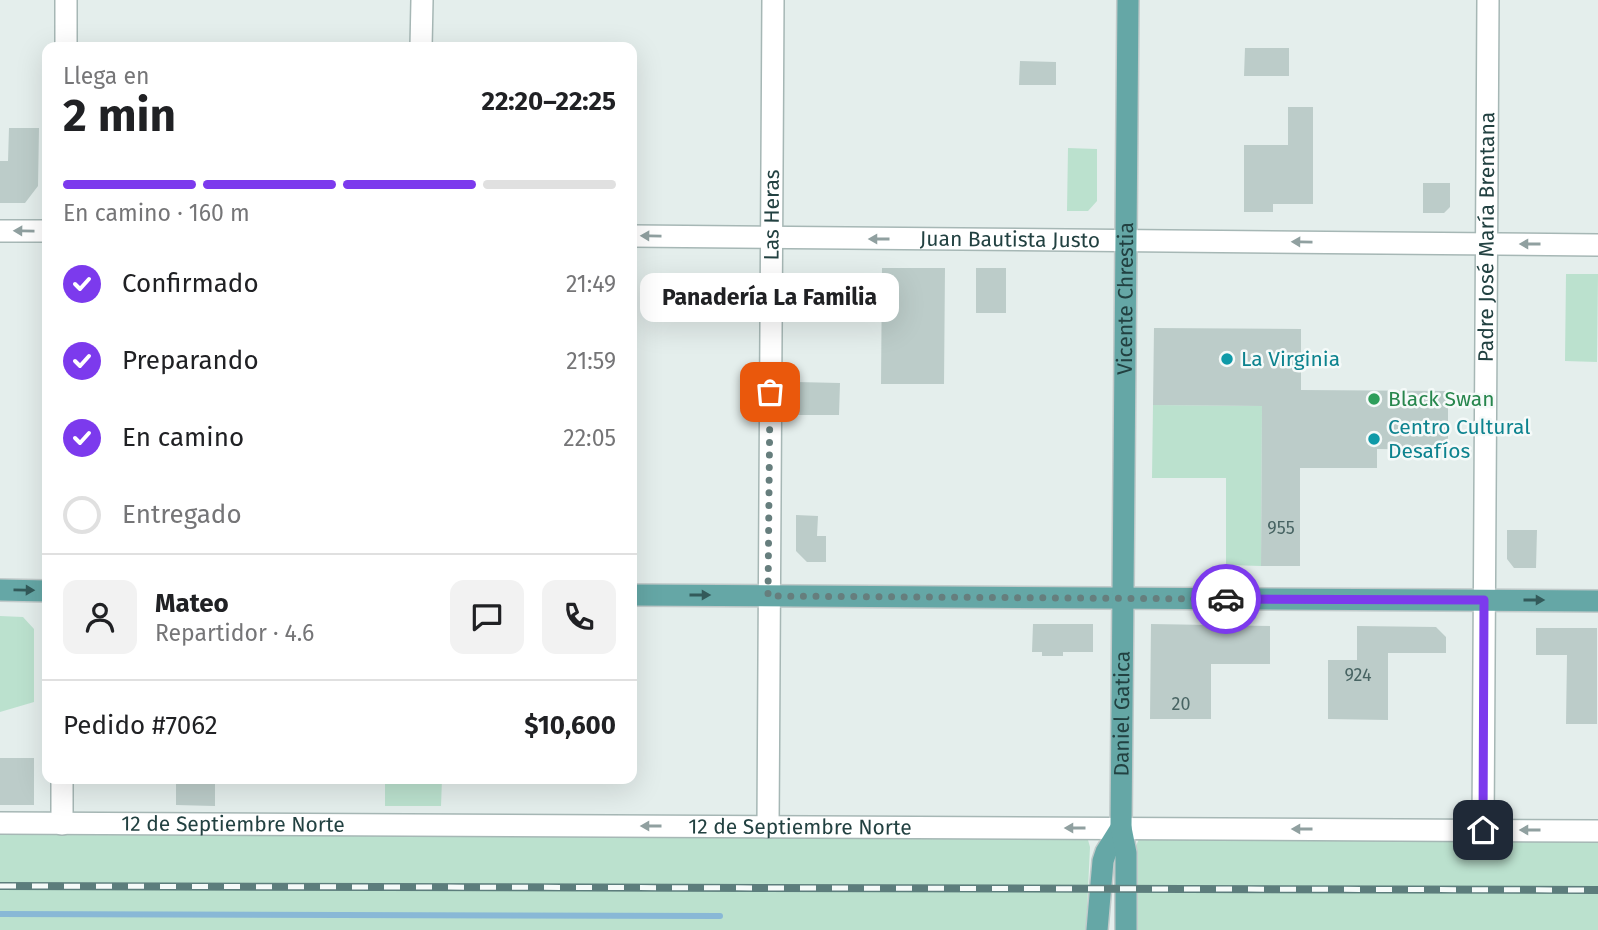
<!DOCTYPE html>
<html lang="es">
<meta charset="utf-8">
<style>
body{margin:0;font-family:"Fira Sans",sans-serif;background:#f2f2f2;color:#202124;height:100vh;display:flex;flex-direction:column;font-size:26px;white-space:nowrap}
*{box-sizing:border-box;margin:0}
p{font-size:23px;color:#757577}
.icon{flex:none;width:38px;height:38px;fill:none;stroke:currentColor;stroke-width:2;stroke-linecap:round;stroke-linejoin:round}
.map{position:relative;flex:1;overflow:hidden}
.details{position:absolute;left:42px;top:42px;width:595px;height:742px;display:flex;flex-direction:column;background:#fff;border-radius:14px;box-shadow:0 7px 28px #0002}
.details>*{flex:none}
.pin{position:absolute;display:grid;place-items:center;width:60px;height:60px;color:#fff;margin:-30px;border-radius:14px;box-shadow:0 4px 10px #0006}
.courier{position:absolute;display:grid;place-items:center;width:70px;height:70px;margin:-35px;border:5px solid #7c3aed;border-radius:50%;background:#fff;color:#222;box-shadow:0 2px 9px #0007}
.bubble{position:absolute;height:49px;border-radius:14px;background:#fff;box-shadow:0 7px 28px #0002;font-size:23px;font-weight:700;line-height:49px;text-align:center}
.overview em{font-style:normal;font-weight:700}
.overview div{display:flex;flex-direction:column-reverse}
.overview{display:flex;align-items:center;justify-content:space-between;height:119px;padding:0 21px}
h1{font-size:46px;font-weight:700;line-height:52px}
.bar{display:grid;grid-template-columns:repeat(4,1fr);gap:10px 7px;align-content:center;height:84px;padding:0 21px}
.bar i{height:9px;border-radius:5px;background:#e0e0e0}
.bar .current{background:#7c3aed}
.bar p{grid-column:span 4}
.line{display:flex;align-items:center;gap:18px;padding:0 21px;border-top:2px solid #e0e0e0}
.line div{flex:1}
.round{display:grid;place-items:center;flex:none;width:74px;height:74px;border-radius:14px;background:#f2f2f2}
ol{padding:0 21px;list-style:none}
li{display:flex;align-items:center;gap:21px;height:77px}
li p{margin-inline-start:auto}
li .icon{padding:7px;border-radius:50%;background:#7c3aed;color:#fff;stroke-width:4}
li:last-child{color:#757577}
li i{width:38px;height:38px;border:4px solid #e0e0e0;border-radius:50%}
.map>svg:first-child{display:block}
</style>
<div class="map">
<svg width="1598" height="930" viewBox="0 0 1598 930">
<rect width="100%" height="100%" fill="#e4eeec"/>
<path fill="#bbe1ce" d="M 1068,148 L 1097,149 L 1097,201 L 1088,211 L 1067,211 Z
M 1566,274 L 1598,274 L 1597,362 L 1565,361 Z
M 1153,405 L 1262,406 L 1261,566 L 1226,565 L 1226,478 L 1152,478 Z
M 0,616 L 23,617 L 34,629 L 34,702 L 0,712 Z
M 385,779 L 442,779 L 441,806 L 385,806 Z
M 0,835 L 1080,836 L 1088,840 L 1090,847 L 1086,930 L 0,930 Z
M 1139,839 L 1598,839 L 1598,930 L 1137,930 L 1136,846 Z"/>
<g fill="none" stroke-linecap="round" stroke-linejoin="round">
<path stroke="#89b8d6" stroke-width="6" d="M 0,914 L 720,916"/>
</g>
<path fill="#bcccc9" d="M 1245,48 L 1289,48 L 1289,76 L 1244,76 Z
M 1020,61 L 1056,62 L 1056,85 L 1019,85 Z
M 1288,107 L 1313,107 L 1313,204 L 1273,204 L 1273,212 L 1244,212 L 1244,145 L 1288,145 Z
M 9,128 L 39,128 L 38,186 L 25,203 L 0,203 L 0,161 L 8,161 Z
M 1423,183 L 1450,183 L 1450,207 L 1444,213 L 1423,213 Z
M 882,268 L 945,268 L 944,384 L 881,384 Z
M 976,268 L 1006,268 L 1006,313 L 976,313 Z
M 1154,328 L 1301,329 L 1301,390 L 1448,391 L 1448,450 L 1377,449 L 1377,468 L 1300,468 L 1300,566 L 1261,566 L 1262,406 L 1153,405 Z
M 797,382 L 840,383 L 839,415 L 797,415 Z
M 796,515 L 818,516 L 817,536 L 826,536 L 826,562 L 807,562 L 796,551 Z
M 1507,530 L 1537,530 L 1536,568 L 1514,568 L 1507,559 Z
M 1033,624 L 1093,624 L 1093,652 L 1063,652 L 1063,656 L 1042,656 L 1042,652 L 1032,652 Z
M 1151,624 L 1270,626 L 1270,664 L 1211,664 L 1211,719 L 1150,719 Z
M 1357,626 L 1436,627 L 1446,637 L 1446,653 L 1388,653 L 1388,720 L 1328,719 L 1328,660 L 1357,660 Z
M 1536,628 L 1597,628 L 1597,724 L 1566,724 L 1567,655 L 1536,655 Z
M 0,758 L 34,758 L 34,805 L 0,805 Z
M 176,779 L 215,779 L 215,806 L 176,805 Z"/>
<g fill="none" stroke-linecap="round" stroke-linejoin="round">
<g stroke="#a6b7b5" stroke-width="24">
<g id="minor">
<path d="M 66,47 L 66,0"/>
<path d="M 421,47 L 422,0"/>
<path d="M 0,231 L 47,231"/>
<path id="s1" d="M 632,236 L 1598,245"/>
<path id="s2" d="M 0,823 L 1598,831"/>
<path d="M 62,824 L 62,779"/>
<path id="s3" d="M 768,827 L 773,0"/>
<path id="s4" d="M 1483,830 L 1488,0"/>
</g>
</g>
<g stroke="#c1caca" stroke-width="24">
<g id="major">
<path d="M 0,590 L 47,591"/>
<path d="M 632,595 L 1598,601"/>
<path d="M 1097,930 L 1103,861 L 1106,852 L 1121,828"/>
<path id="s5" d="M 1126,930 L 1126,853 L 1121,828 L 1128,0"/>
</g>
</g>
<use href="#minor" stroke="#fff" stroke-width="21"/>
<use href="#major" stroke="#65a7a6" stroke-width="21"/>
<g stroke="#5c7d7c" stroke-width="8">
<path id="rail" d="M 0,886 L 1598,890"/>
</g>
<use href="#rail" stroke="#f5faf9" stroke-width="5" stroke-dasharray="16" stroke-linecap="butt"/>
</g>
<defs><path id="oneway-solid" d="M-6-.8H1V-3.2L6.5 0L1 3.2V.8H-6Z" transform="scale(1.75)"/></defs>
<g fill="#90a0a0">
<use href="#oneway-solid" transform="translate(24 231) rotate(-179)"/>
<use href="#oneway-solid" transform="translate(651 236) rotate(-179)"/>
<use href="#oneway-solid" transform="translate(879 239) rotate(-180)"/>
<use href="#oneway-solid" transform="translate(1302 242) rotate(-179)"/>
<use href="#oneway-solid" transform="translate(1530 244) rotate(-180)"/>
<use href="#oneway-solid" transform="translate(651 826) rotate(-180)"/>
<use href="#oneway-solid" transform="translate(1075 828) rotate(-180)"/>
<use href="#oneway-solid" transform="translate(1302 829) rotate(-180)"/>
<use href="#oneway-solid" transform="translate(1530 830) rotate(-180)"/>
</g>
<g fill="#335a5a">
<use href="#oneway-solid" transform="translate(24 590) rotate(1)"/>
<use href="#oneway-solid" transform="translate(700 595)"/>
<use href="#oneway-solid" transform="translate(1534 600)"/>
</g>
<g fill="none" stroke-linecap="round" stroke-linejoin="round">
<path stroke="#667e7d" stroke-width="7" stroke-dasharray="0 12.6" d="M 770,392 L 768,596 L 1226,599"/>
<path stroke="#7c3aed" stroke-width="9" d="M 1226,599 L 1484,600 L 1483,830"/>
</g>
<g fill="#0f9aa8" stroke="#f5faf9" stroke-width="2.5">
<circle cx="1227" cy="359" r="7"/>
<circle cx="1374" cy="439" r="7"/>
</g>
<circle fill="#2e9e5b" stroke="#f5faf9" stroke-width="2.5" cx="1374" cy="399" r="7"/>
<g text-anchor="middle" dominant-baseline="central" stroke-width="5" stroke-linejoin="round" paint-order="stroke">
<g font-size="18" fill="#486463">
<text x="1281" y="528">955</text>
<text x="1358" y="675">924</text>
<text x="1181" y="704">20</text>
</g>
<g font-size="21" fill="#224141" stroke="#f5faf9">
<text stroke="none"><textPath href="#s3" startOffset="612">Las Heras</textPath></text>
<text stroke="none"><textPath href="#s4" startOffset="593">Padre José María Brentana</textPath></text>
<text stroke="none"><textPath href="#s1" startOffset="378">Juan Bautista Justo</textPath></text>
<text stroke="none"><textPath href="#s5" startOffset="632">Vicente Chrestia</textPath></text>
<text stroke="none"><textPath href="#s5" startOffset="217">Daniel Gatica</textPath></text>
<text stroke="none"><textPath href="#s2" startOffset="233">12 de Septiembre Norte</textPath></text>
<text stroke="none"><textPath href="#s2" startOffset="800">12 de Septiembre Norte</textPath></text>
</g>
<g font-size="21" fill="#0d838f" stroke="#f5faf9" text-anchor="start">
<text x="1241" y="359">La Virginia</text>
<text x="1388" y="427">Centro Cultural<tspan x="1388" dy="24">Desafíos</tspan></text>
</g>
<g font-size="21" fill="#27864d" stroke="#f5faf9" text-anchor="start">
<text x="1388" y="399">Black Swan</text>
</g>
</g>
</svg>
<div class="pin" style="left:770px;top:392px;background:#ea580c"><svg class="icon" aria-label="bag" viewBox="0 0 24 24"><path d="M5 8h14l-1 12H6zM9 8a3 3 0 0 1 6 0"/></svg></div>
<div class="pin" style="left:1483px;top:830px;background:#1f2937"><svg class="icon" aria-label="home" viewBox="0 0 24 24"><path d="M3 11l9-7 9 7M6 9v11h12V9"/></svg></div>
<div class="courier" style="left:1226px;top:599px"><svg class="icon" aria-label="car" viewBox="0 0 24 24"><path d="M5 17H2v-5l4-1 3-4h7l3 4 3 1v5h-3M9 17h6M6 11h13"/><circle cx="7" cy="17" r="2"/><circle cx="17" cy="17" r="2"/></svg></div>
<div class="bubble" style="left:640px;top:273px;width:259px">Panadería La Familia</div>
<section class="details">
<div class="overview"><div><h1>2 min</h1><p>Llega en</p></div><em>22:20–22:25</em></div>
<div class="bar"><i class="current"></i><i class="current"></i><i class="current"></i><i></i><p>En camino · 160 m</p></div>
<ol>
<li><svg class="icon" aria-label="check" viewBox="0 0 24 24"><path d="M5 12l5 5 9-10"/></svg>Confirmado<p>21:49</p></li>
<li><svg class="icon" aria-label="check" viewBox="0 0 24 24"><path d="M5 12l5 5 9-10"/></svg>Preparando<p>21:59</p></li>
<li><svg class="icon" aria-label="check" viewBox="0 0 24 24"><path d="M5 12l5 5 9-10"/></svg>En camino<p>22:05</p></li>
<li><i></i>Entregado</li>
</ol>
<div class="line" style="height:126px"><a class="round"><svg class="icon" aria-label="person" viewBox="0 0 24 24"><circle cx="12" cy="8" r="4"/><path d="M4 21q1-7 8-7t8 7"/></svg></a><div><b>Mateo</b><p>Repartidor · 4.6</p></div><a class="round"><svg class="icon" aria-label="chat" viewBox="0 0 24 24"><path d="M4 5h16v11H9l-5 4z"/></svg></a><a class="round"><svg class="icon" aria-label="phone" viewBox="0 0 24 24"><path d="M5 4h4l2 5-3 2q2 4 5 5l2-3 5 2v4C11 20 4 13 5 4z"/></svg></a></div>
<div class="line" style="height:91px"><div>Pedido #7062</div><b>$10,600</b></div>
</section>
</div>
